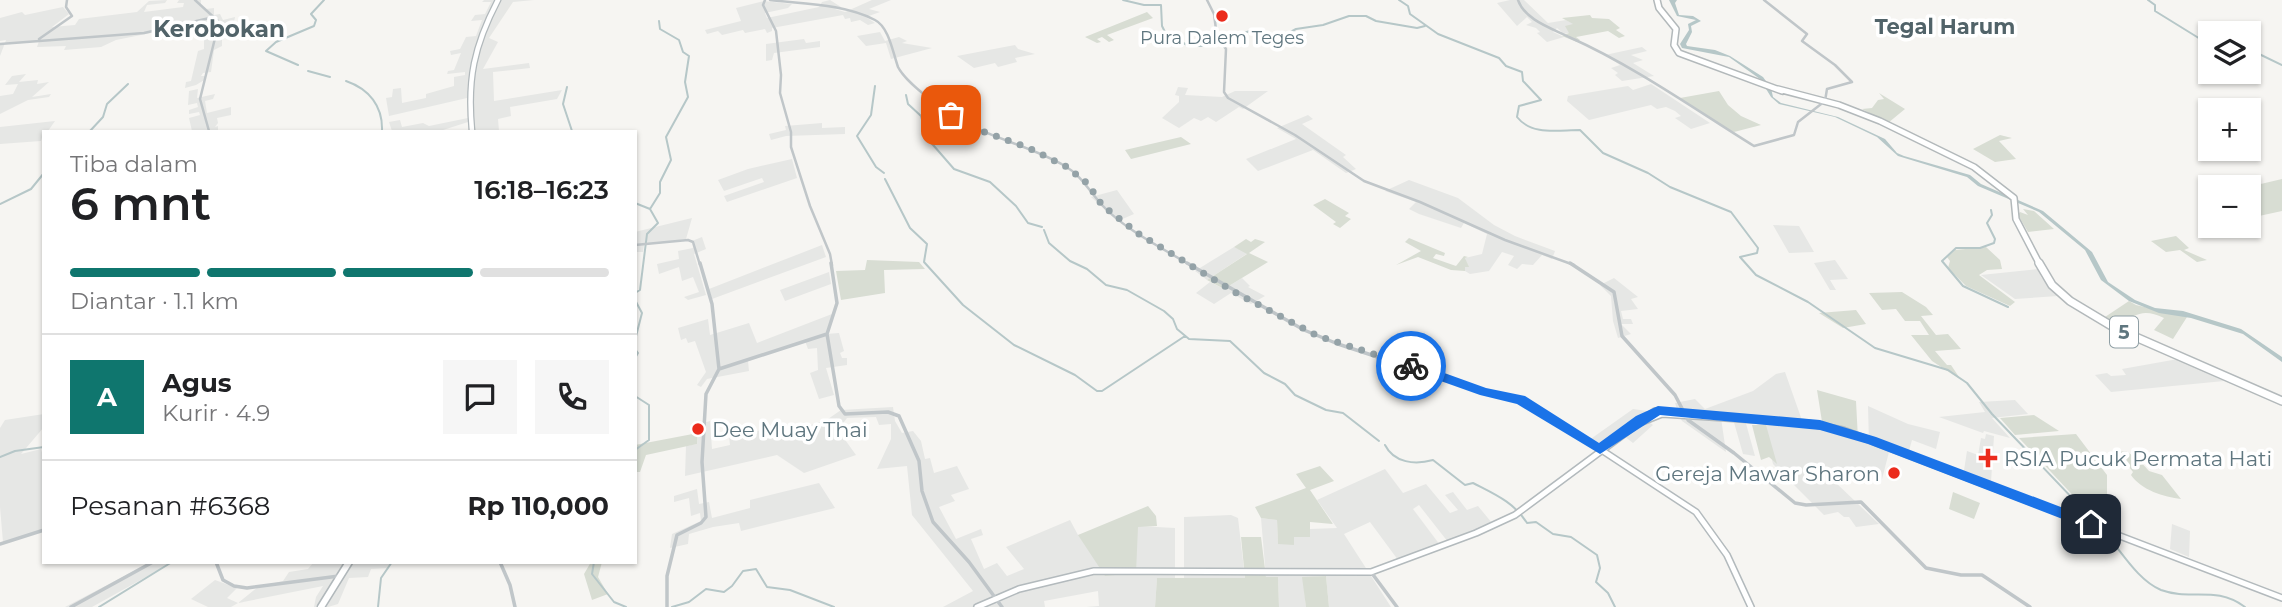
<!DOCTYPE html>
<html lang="id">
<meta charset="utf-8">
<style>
body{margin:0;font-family:Montserrat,sans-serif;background:#f6f6f6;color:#202124;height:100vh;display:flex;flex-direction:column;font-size:26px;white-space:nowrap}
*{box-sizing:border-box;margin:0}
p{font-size:23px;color:#757577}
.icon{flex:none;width:38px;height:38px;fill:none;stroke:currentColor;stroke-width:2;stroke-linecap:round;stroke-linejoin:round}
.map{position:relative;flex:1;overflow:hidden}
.panel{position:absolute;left:42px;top:130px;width:595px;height:434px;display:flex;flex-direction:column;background:#fff;border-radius:0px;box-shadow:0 2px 5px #0004}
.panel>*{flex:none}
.tools{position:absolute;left:2198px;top:21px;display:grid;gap:14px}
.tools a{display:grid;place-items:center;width:63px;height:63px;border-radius:0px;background:#fff;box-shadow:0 2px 5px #0004;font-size:35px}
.pin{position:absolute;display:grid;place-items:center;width:60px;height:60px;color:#fff;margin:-30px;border-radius:14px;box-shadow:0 4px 10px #0006}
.courier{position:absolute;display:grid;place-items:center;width:70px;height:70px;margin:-35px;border:5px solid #1a73e8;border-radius:50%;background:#fff;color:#222;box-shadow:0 2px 9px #0007}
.summary em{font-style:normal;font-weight:600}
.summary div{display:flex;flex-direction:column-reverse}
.summary{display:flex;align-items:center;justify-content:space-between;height:119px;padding:0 28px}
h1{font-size:46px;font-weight:600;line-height:52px}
.bar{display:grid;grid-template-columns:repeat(4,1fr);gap:10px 7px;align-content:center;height:84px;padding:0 28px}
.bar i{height:9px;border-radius:5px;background:#e0e0e0}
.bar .active{background:#0f766e}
.bar p{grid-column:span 4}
.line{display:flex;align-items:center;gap:18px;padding:0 28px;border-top:2px solid #e0e0e0}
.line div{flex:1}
.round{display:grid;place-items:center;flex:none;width:74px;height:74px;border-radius:0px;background:#f6f6f6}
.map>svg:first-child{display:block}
</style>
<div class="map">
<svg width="2282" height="607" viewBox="0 0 2282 607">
<rect width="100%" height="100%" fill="#f6f5f2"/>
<path fill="#e6e7e5" d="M 167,0 L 165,3 L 147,5 L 144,12 L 183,7 L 184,3 L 177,3 L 179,0 L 201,0 L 201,7 L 206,9 L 214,8 L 214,15 L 220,14 L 223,20 L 235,17 L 234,22 L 222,25 L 222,46 L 214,50 L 211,72 L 203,73 L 201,76 L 206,76 L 206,79 L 196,85 L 185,88 L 186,82 L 191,81 L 198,51 L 204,49 L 204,34 L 213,32 L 214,29 L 205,30 L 206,22 L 116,40 L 101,47 L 64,50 L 66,46 L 37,47 L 39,41 L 5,43 L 0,56 L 0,44 L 5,43 L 6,40 L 0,41 L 0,18 L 22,12 L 25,15 L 63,7 L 69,14 L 52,27 L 75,25 L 79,19 L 137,12 L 149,1 Z
M 484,0 L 534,0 L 513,2 L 489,38 L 498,42 L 483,69 L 529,63 L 530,68 L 493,72 L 494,101 L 562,90 L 557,99 L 510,107 L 511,116 L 498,119 L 499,131 L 469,131 L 468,122 L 440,131 L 392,131 L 389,122 L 400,120 L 402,127 L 423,123 L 429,126 L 468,118 L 467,98 L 389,116 L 386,98 L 392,97 L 393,89 L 401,88 L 402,103 L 426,98 L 426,94 L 454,86 L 454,77 L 465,75 L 465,72 L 447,74 L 448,71 L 454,70 L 461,53 L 451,55 L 450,51 L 460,49 L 466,37 L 476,36 L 482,20 L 471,21 L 475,15 L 485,14 L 491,2 L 482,2 Z
M 830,0 L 841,7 L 835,9 L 845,12 L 872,0 L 891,0 L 869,9 L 880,12 L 866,17 L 875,23 L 868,25 L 860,20 L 851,22 L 850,18 L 845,19 L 843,15 L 772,28 L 772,31 L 767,33 L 765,29 L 745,33 L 743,30 L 722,35 L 718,31 L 707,34 L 705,30 L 741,21 L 736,8 L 764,1 L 792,4 L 788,8 L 765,13 L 767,18 L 819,7 L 822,2 Z
M 1510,0 L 1524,0 L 1548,23 L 1566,20 L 1574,24 L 1569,33 L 1564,34 L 1557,28 L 1553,32 L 1564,37 L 1547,42 L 1537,33 L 1540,32 L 1536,28 L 1526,25 L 1532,22 L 1527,17 L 1517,26 L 1497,3 Z
M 880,32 L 885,41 L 899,37 L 907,41 L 902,43 L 932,48 L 891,59 L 886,43 L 866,46 L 857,36 Z
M 804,39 L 806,43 L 820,41 L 820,47 L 774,53 L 772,60 L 766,61 L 766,44 Z
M 1015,45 L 1018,49 L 1035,54 L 1015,58 L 1017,62 L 998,67 L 995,63 L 974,68 L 957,56 Z
M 1642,47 L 1647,51 L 1631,55 L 1643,60 L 1633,63 L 1654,76 L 1622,81 L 1615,75 L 1618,73 L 1611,68 L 1620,65 L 1605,55 Z
M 26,74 L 19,82 L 38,80 L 37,84 L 49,82 L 32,97 L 51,94 L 49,97 L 28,100 L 0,114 L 0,96 L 13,94 L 18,84 L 5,85 L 12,76 Z
M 1651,84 L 1710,123 L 1691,129 L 1675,118 L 1681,116 L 1675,111 L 1666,107 L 1657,109 L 1651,105 L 1589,120 L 1567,101 L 1568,96 L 1628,86 L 1633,90 Z
M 1178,87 L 1188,88 L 1185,95 L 1222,97 L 1235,91 L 1268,91 L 1243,109 L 1239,107 L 1216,122 L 1208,117 L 1201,121 L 1194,118 L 1179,128 L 1162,118 L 1179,102 L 1179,96 L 1175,95 Z
M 198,89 L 197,98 L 215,94 L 213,99 L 205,101 L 207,113 L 231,107 L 231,115 L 217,118 L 218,123 L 215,127 L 218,126 L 218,131 L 192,131 L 189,118 L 200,115 L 199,112 L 189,114 L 189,110 L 198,107 L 197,103 L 188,105 L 189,91 Z
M 1308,115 L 1313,119 L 1302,124 L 1346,155 L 1343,157 L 1356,169 L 1346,173 L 1313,150 L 1258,171 L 1246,159 L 1296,139 L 1277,128 Z
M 55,121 L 48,131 L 44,131 L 41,141 L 0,144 L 0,127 Z
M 822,123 L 822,128 L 845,127 L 845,134 L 786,136 L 771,140 L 769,134 L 786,130 L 785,126 Z
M 792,159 L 797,178 L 727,202 L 724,196 L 764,182 L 762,178 L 724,191 L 718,180 L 748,169 Z
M 1409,180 L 1458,198 L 1494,225 L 1515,236 L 1555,251 L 1552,259 L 1542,255 L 1533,265 L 1522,264 L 1517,269 L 1508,265 L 1514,256 L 1502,252 L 1489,271 L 1470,274 L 1465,271 L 1465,267 L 1468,267 L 1465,258 L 1482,254 L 1487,234 L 1464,223 L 1461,228 L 1419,214 L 1409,209 L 1416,202 L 1385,191 Z
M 1117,190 L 1134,214 L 1118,221 L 1091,197 Z
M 692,218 L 686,239 L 644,245 L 643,252 L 635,252 L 635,232 Z
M 1773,225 L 1799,226 L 1814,252 L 1789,253 Z
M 702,237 L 706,249 L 694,254 L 706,295 L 688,300 L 684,297 L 699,292 L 693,277 L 682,281 L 679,267 L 659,274 L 657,264 L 679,259 L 678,251 L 693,248 L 692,241 Z
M 822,245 L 826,257 L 712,299 L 709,289 Z
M 1234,247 L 1248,253 L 1207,280 L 1195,271 Z
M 1835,260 L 1848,279 L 1830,280 L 1836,290 L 1830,290 L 1814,263 Z
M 2038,269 L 2041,277 L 2058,296 L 2015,299 L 1981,275 Z
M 829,272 L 831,284 L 785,301 L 780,290 Z
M 1242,278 L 1250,286 L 1248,287 L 1265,296 L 1251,304 L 1231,293 L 1214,304 L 1196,293 L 1210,282 L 1224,289 Z
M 1614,278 L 1638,297 L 1631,299 L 1638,309 L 1621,311 L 1623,319 L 1631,319 L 1633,324 L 1621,324 L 1631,334 L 1618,338 L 1613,321 L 1611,296 L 1600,285 Z
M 832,314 L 826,334 L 839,333 L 844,351 L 840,353 L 842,358 L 847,358 L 847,365 L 826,368 L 834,395 L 819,399 L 810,373 L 818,370 L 817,348 L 808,349 L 805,341 L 748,361 L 749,371 L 707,379 L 701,387 L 697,385 L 706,372 L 695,341 L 688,343 L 686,338 L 681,340 L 678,328 L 708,319 L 710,335 L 749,323 L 757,343 Z
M 2178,359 L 2224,381 L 2111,392 L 2095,375 L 2107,373 L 2111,376 L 2126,375 L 2122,369 Z
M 1785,372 L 1804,426 L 1823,428 L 1869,444 L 1868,406 L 1908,424 L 1940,432 L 1936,449 L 1912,440 L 1907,458 L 1889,452 L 1881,483 L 1864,477 L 1854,480 L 1847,472 L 1834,481 L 1879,524 L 1856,527 L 1849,517 L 1844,517 L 1838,512 L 1824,515 L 1773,464 L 1762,421 L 1745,420 L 1755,456 L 1743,454 L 1733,419 L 1721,418 L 1726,452 L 1682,421 L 1679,415 L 1675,403 L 1695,399 L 1705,409 L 1753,391 L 1776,374 Z
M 2015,400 L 2028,414 L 1992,418 L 2010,438 L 1984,431 L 1983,433 L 1939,417 L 1985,412 L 1979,402 Z
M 893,407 L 895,421 L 902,433 L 913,431 L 921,441 L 925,459 L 930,458 L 934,473 L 957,466 L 969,489 L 951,495 L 955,501 L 939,507 L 956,539 L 981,529 L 983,535 L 971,539 L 984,569 L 997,563 L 1007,576 L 1024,569 L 1006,547 L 1070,520 L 1078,535 L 1138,526 L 1175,528 L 1175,578 L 1157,578 L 1155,607 L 1086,607 L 1099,606 L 1098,591 L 1044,601 L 1045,607 L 943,607 L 973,591 L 912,515 L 907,466 L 877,469 L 891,439 L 891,424 L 879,425 L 876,417 L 847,418 L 838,430 L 856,455 L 804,473 L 777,455 L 685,476 L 686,446 L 697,444 L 700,424 L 710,421 L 712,449 L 730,445 L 729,436 L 768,429 L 769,436 L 774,435 L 775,438 L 828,419 L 841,410 Z
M 1633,409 L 1654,412 L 1644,418 L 1653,425 L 1633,443 L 1620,433 L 1595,449 L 1585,443 Z
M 44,414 L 44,427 L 21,454 L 41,449 L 44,459 L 44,529 L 3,542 L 0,507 L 0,428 L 5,420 Z
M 1986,434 L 1994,436 L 1991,482 L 1987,480 L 1986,486 L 1963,477 L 1967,451 L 1978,455 L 1981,438 L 1985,439 Z
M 1385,469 L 1403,493 L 1426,484 L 1450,513 L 1458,510 L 1445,495 L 1453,492 L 1467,510 L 1478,506 L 1492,523 L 1448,542 L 1419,505 L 1413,509 L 1440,545 L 1401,564 L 1370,522 L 1344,534 L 1391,607 L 1329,607 L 1326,576 L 1303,578 L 1306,607 L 1279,607 L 1278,577 L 1266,577 L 1261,518 L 1277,520 L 1278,544 L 1294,537 L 1310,537 L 1310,529 L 1337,528 L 1317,500 Z
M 819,483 L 835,508 L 741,531 L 739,523 L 713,527 L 689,534 L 688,544 L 670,548 L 672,534 L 701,521 L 700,513 L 691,516 L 689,498 L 674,502 L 674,496 L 697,489 L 699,504 L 709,502 L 712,518 L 750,508 L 750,500 Z
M 1231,515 L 1238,518 L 1245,578 L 1184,578 L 1184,517 Z
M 2172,524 L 2190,531 L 2189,557 L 2170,549 Z
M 151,562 L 173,562 L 92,607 L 65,607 Z
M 392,562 L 388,568 L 371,569 L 368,577 L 349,578 L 338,604 L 328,607 L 314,607 L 316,597 L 323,586 L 238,603 L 231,607 L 208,607 L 191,599 L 215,580 L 237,588 L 227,598 L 238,603 L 258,587 L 283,581 L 289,572 L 308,569 L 313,563 Z"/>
<path fill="#d8ddd3" d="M 1147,12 L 1153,18 L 1107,35 L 1114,40 L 1109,42 L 1102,37 L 1097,39 L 1101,42 L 1097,43 L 1085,37 Z
M 1590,15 L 1592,18 L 1609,19 L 1620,28 L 1616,30 L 1625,36 L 1619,38 L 1608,31 L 1576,37 L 1580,40 L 1577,42 L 1562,36 L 1569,33 L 1565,26 L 1573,24 L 1562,18 Z
M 1719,91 L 1728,105 L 1741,116 L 1761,125 L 1734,132 L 1721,126 L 1680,98 Z
M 1879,93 L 1905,109 L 1888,123 L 1862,109 L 1872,108 L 1878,100 L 1884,99 Z
M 2000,135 L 2012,138 L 1999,141 L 2016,159 L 1995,162 L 1973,149 Z
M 1181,137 L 1191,144 L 1131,159 L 1125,150 Z
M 2282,179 L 2282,211 L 2259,216 L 2249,209 L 2248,187 Z
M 1325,199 L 1349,213 L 1345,216 L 1351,219 L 1340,228 L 1333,224 L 1336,222 L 1313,205 Z
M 2023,209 L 2034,211 L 2054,229 L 2028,232 L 2018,215 L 2020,212 L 2028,215 Z
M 2176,236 L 2189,248 L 2184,250 L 2207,260 L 2197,262 L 2180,250 L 2166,252 L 2151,241 Z
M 1409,238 L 1445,253 L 1444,256 L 1436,254 L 1433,258 L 1456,266 L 1464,256 L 1468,257 L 1465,258 L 1469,267 L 1465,267 L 1465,271 L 1451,270 L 1418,257 L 1396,265 L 1421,251 L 1405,242 Z
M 1246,239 L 1251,242 L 1255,239 L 1265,242 L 1249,253 L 1268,262 L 1224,289 L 1207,280 L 1247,254 L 1234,247 Z
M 1986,247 L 2000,260 L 2002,269 L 1987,270 L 1979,275 L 2015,302 L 2010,306 L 1966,286 L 1948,268 L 1950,261 L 1947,257 L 1955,250 Z
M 867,260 L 919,262 L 925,269 L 884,270 L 885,293 L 841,300 L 836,271 L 865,270 Z
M 1902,292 L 1926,307 L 1933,315 L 1921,316 L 1936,335 L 1948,334 L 1961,349 L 1935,351 L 1947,365 L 1951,365 L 1961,380 L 1932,361 L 1911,335 L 1929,335 L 1920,321 L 1905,321 L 1896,309 L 1882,310 L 1869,293 Z
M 2129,301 L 2136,305 L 2187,317 L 2173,339 L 2154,330 L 2164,318 C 2145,309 2136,312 2119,327 L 2102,319 Z
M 1856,310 L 1866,324 L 1843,328 L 1819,313 Z
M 1817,390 L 1856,401 L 1858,439 L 1823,428 Z
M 2034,415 L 2059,431 L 2015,435 L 2000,418 Z
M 1752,425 L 1766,425 L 1777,464 L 1769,457 L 1761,460 Z
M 698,433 L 697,444 L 646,455 L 640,472 L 635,472 L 635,445 Z
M 2076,434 L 2107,475 L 2107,524 L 2097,521 L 2019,438 Z
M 2126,451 L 2139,460 L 2149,471 L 2162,475 L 2181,499 C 2164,497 2141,490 2131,475 L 2133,472 L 2117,452 Z
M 1320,466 L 1334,481 L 1310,490 L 1333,524 L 1310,522 L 1310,537 L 1294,537 L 1294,545 L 1278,544 L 1277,520 L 1261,518 L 1255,507 L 1306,488 L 1296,474 Z
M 1953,492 L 1980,503 L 1974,519 L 1949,509 Z
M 1148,506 L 1156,516 L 1157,526 L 1138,527 L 1136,573 L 1105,576 L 1078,535 Z
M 1241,537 L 1261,537 L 1266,577 L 1278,577 L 1279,607 L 1155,607 L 1157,578 L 1245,578 Z
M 591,562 L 602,562 L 598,577 L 608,594 L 592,600 L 584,574 Z
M 1326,576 L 1329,607 L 1306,607 L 1302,577 Z"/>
<path fill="#b6c7c8" d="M 1669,0 L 1697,0 L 1677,0 L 1675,3 L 1679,15 L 1693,16 L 1701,21 L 1691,26 L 1692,32 L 1686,44 L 1687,46 L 1715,50 L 1730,56 L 1763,77 L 1771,88 L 1773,97 L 1781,103 L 1838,117 L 1885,139 L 1897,153 L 1904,156 L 1970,175 L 1981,184 L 2043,211 L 2092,252 L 2108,282 L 2135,300 L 2155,308 L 2183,311 L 2241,329 L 2282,357 L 2282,362 L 2243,334 L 2191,318 L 2159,313 L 2129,301 L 2101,280 L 2085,250 L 2039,212 L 1978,186 L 1967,177 L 1898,156 L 1877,137 L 1835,117 L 1779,104 L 1771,97 L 1760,79 L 1729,57 L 1682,48 L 1680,44 L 1689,30 L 1688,24 L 1696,20 L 1677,16 Z"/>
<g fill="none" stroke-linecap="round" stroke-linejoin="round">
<path stroke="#b6c7c8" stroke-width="2" d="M 1123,0 L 1144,5 L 1161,5 L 1162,26 L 1166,34 L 1189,46 L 1204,46 L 1253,30 L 1285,35 L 1296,29 L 1323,25 L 1349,16 L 1366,16 L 1376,21 L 1417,28 L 1425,26
M 1399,0 L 1408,6 L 1410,14 L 1438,34 L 1499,58 L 1506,66 L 1522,72 L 1523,81 L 1541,100 L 1519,106 L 1517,117 C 1532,136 1558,130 1580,130 L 1603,153 L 1648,173 L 1670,187 L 1731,212 L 1758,248 L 1757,253 L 1740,257 L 1756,275 L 1808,302 L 1875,348 L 1948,370 L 1967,383 L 1992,414 L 2098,525
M 2148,0 L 2155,5 L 2155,11 L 2210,45
M 2249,54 L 2257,53 L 2282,65
M 298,65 L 266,51 L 276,42 L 314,26 L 316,20 L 311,14 L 324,0
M 308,71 L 330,77
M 346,81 C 369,89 383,106 382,131
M 875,86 L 871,115 L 857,136 L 876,167 L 884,173
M 567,87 L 563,104 L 572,131
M 906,95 L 908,104 L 921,116 L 927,138 L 954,169 L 990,182 L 1016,206 L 1028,223 L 1042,227
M 90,131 L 103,117 L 107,104 L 128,84
M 885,179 L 910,228 L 927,244 L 924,262 L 963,305 L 1014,345 L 1075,375 L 1097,391 L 1102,391 L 1185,336
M 635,203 L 650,209
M 0,204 L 31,189 L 44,173
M 1991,210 L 1992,215 L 1987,223 L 1995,239 L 1994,243 L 1980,248 L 1956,248 L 1942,261 L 1963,286 L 2008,307
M 1044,230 L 1049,243 L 1070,261 L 1087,269 L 1106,285 L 1127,290 L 1164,311 L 1173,319 L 1177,329 L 1189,339 L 1230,341 L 1264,373 L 1285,384 L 1295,395 L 1326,410 L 1343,413 L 1379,441
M 635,293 L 640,290 L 647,234 L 658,223 L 650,209 L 660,193 L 660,182 L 671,160 L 666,137 L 688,97 L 685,82 L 689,56 L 683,52 L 679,40 L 660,29 L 659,21
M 635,300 L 642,313 L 635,340
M 635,349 L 638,353 L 635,358
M 635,375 L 635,383
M 635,396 L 649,405 L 649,440 L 635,450
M 1385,445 C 1394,463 1415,465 1433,460 L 1465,485 L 1473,483 C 1494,494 1514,502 1527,523 L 1536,522 L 1553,534 L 1571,537 L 1597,555 L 1600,568 L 1596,582 L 1608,593 L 1615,607
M 0,457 L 15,451 L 44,447
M 2104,532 C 2121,550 2137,580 2161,590 C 2191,601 2215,585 2245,607
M 594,562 L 592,574 L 614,602 L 626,607
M 99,607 L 172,562
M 378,607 L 381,578 L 392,562
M 672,607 L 689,602 L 706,589 L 724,592 L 732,586 L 743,571 L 756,569 L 767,587 L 790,590 L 834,607"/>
<g stroke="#b3babd" stroke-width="8">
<path id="secondary" d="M 1637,424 L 1662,414 L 1806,423 L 1843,430 L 2282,598
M 1600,449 L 1696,512 L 1727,555 L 1751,607
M 977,607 L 1019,589 L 1094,571 L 1371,572 L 1476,533 L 1515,515 L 1655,411 L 1711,417"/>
</g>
<g stroke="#b1b8bb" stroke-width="7">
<path id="primary-far1" d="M 472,131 C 467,79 474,46 498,0"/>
</g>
<g stroke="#b1b8bb" stroke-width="9">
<path id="primary" d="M 321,607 L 349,562"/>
</g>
<g stroke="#b3b9bb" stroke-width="8">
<path id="trunk-far1" d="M 1657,0 L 1659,8 L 1676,29 L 1674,45 L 1679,53 L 1782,91
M 1778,89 L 1839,105 L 1880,121 L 1974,167 L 2014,198 L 2016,219 L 2040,265"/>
</g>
<g stroke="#b3b9bb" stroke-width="10">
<path id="trunk" d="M 2039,263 L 2052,285 L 2070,301 L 2115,328 L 2282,401"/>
</g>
<path stroke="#c0c6c9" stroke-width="2.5" d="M 195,0 L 219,22 L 200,99 L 209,131
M 765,0 L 763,5 L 776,31 L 781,75 L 780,93 L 791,132 L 791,147 L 810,206 L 830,254 L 832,265
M 770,0 C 804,4 844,4 875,20 C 889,27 893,53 898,67 C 904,79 921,92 932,101 C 970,135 1022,141 1065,166 C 1082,176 1089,191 1102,205 C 1124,229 1162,248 1190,265
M 1207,0 L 1214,14 L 1217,37 L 1226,49 L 1224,92 L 1228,98 L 1295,135 L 1364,181 L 1420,202 L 1505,240 L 1574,265
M 1518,0 C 1525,20 1551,28 1569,37 C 1634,66 1693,108 1754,146 L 1794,135 L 1798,122 L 1825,101 L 1827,89 L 1852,82 L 1835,65 L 1802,41 L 1807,34 L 1764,0
M 39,39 L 72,16 L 66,7 L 67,0
M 0,44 L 144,33 L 214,17
M 635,245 L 688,240 L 693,242 L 700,265"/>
<path stroke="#c0c6c9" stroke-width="3.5" d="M 831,263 L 837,303 L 827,334 L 839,406 L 845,414 L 888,412 L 899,416 L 919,461 L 922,491 L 933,522 L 969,562 L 1002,607
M 1187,263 L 1304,330 L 1338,344 L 1484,392 L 1520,400 L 1600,449
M 1570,263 L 1614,292 L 1622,336 L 1675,395 L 1688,420 L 1734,453 L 1795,503 L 1806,505 L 1861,502 L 1926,568 L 1961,575 L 1982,575 L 2030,607
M 719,369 L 827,334
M 0,544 L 44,530
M 216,562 L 223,580 L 234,586 L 247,588 L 339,576
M 500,562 L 510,585 L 515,607
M 1371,572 L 1397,607
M 71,607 L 153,562
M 667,607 L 667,576 L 677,535 L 701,523 L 706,517 L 702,462 L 706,394 L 719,369 L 712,304 L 700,263"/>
<use href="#secondary" stroke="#fff" stroke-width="5"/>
<use href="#primary-far1" stroke="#fff" stroke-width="4.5"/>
<use href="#primary" stroke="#fff" stroke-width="6"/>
<use href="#trunk-far1" stroke="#fff" stroke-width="5"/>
<use href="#trunk" stroke="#fff" stroke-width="7"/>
</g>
<path fill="#1a73e8" d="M 1411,361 L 1486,388 L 1525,396 L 1599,443 L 1636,416 L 1658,406 L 1820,420 L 1876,437 L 2095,520 L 2097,524 L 2091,530 L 1868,444 L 1820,430 L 1660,415 L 1600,454 L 1517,404 L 1480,395 L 1407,369 L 1405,366 Z"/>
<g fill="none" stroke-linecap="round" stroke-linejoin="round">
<path stroke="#94a2a7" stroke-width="7" stroke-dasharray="0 12.6" d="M 951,115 L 968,126 L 1029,148 L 1067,167 L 1088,184 L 1102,205 L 1139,234 L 1238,294 L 1318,336 L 1411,366"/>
</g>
<g fill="#eb2b1c" stroke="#fff" stroke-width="2.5">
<circle cx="1222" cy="16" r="7"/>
<circle cx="698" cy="429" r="7"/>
<path d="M1984.5 447.5h7v7h7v7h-7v7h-7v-7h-7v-7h7z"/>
<circle cx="1894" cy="473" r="7"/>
</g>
<g text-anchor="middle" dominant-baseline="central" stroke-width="7" stroke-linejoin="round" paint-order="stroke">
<g font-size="18" fill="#5f767f" stroke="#fff">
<text x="1222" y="38">Pura Dalem Teges</text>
</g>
<rect fill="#fff" stroke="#8f9fa5" stroke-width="2" x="2110" y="316.5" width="28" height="31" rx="5"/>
<g font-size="19" font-weight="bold" fill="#5f767f">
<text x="2124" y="332">5</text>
</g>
<g font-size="21" font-weight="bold" fill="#516369" stroke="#fff">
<text x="1945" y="26">Tegal Harum</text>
</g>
<g font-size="21" fill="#5f767f" stroke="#fff" text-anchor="start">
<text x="712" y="429">Dee Muay Thai</text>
<text x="2004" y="458">RSIA Pucuk Permata Hati</text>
<text x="1880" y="473" text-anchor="end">Gereja Mawar Sharon</text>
</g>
<g font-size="23" font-weight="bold" fill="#516369" stroke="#fff">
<text x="219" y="29">Kerobokan</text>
</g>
</g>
</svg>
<div class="tools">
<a><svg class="icon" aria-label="layers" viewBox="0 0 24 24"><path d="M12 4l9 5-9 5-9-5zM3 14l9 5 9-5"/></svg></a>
<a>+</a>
<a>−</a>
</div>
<div class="pin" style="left:951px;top:115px;background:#ea580c"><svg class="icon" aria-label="bag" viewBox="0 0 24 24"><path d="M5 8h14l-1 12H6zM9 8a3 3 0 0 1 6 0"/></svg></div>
<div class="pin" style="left:2091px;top:524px;background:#1f2937"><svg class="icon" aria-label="home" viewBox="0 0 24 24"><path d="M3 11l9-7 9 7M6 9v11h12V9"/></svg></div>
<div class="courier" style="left:1411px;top:366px"><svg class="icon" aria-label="bike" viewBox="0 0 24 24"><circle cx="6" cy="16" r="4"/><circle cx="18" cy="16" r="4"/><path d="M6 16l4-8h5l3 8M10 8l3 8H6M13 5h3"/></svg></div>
<section class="panel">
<div class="summary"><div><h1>6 mnt</h1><p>Tiba dalam</p></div><em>16:18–16:23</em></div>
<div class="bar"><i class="active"></i><i class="active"></i><i class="active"></i><i></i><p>Diantar · 1.1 km</p></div>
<div class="line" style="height:126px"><b class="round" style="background:#0f766e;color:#fff">A</b><div><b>Agus</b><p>Kurir · 4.9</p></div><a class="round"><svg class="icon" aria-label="chat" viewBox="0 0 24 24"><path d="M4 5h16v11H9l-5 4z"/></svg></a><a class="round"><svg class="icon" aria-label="phone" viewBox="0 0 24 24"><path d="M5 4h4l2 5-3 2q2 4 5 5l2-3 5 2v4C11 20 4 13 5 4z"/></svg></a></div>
<div class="line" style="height:91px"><div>Pesanan #6368</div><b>Rp 110,000</b></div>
</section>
</div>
